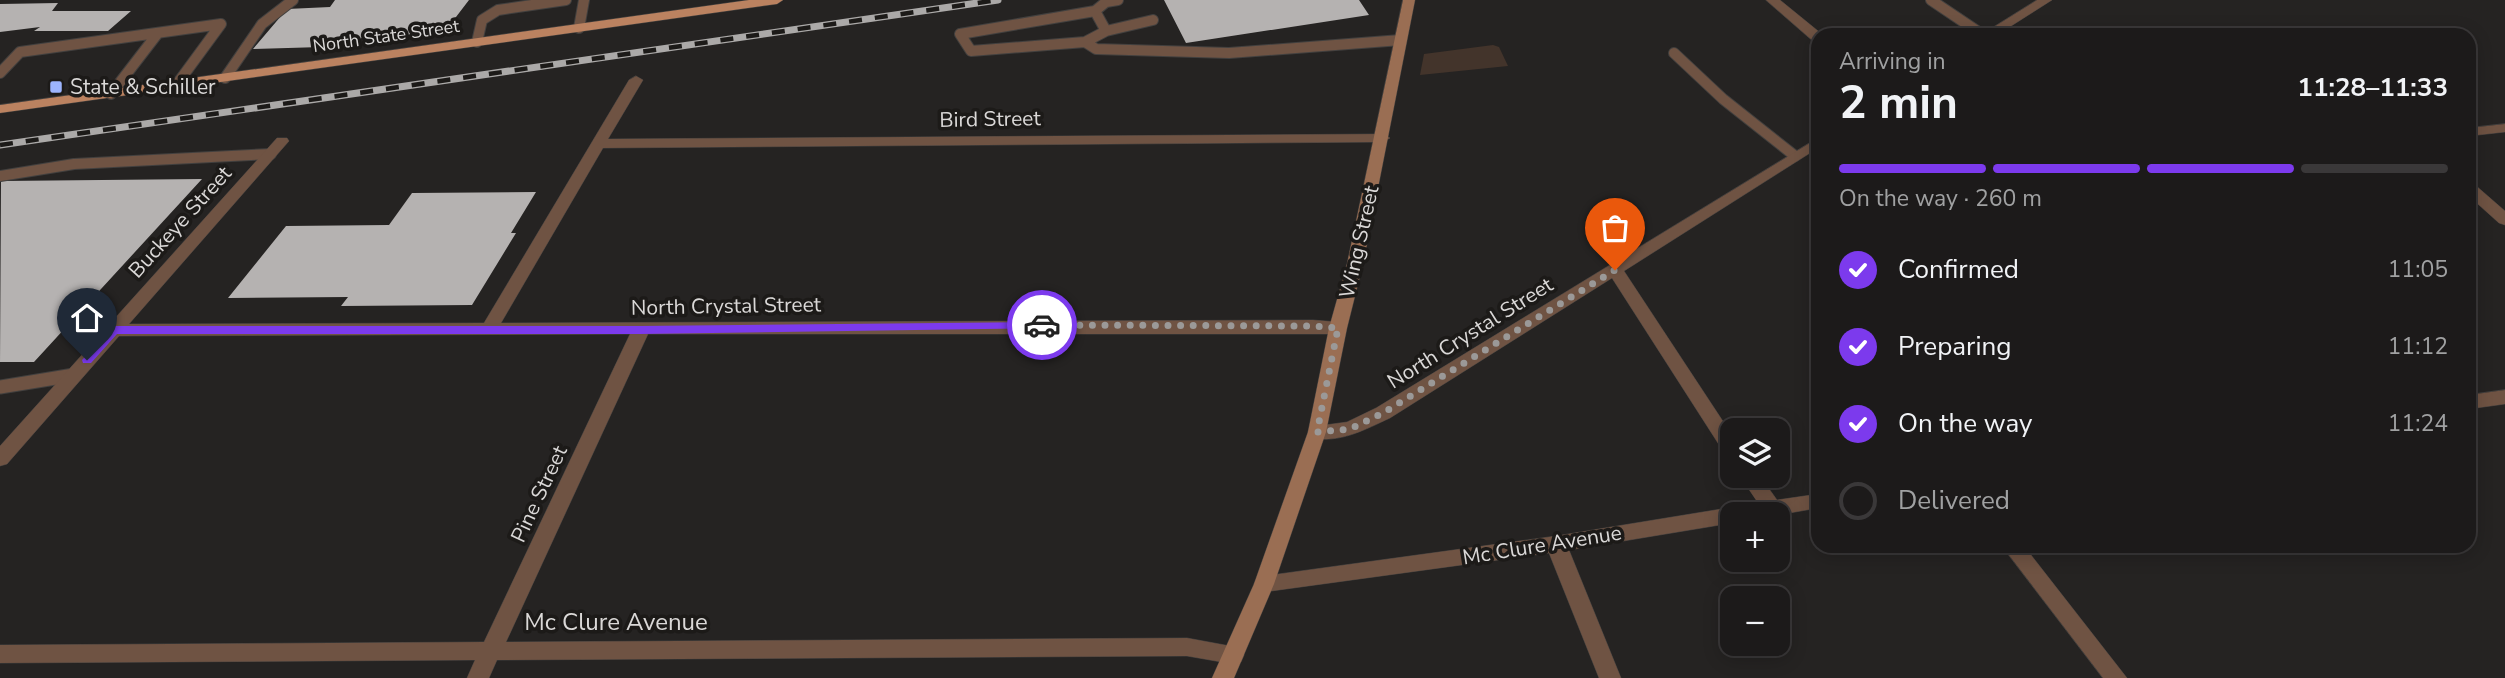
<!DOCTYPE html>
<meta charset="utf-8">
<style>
body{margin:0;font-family:"Nunito Sans",sans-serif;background:#292727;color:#f1f3f6;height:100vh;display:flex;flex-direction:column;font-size:26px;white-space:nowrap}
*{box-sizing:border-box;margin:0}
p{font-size:23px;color:#a0a1a2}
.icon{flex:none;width:38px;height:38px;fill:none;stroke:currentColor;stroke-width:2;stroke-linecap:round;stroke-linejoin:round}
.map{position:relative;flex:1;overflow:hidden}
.details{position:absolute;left:1811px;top:28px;width:665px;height:525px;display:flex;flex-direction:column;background:#1c1a1a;border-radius:21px;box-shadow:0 4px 18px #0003,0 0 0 2px #3a3839}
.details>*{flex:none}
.buttons{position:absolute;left:1720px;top:418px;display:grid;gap:14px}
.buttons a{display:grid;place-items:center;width:70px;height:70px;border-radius:14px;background:#1c1a1a;box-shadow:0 4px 18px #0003,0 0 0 2px #3a3839;font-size:35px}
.pin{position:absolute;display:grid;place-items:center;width:60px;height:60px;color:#fff;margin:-72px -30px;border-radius:50% 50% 50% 0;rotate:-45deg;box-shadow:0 0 7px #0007}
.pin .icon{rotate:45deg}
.courier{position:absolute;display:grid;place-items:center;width:70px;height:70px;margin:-35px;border:5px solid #7c3aed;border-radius:50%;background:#fff;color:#222;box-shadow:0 2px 9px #0007}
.headline em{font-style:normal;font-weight:700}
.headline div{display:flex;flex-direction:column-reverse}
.headline{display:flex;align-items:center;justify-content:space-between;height:119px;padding:0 28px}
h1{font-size:46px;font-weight:700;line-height:52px}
.bar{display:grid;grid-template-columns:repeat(4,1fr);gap:10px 7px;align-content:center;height:84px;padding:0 28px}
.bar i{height:9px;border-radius:5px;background:#3a3839}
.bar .active{background:#7c3aed}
.bar p{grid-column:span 4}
ol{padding:0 28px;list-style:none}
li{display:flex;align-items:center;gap:21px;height:77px}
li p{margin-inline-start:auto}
li .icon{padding:7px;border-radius:50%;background:#7c3aed;color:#fff;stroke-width:4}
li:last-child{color:#a0a1a2}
li i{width:38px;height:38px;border:4px solid #3a3839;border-radius:50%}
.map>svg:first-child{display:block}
</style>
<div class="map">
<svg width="2505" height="678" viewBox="0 0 2505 678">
<rect width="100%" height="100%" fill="#252322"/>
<path fill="#43342b" d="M 1493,45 L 1499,47 L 1508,66 L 1420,75 L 1424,54 Z"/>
<path fill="#b5b2b1" d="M 335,0 L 469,0 L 443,34 L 363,36 L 355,46 L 253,49 L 287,9 L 330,7 Z
M 1164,0 L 1359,0 L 1369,15 L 1186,43 Z
M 58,3 L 52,11 L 131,11 L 108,31 L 34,31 L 40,27 L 0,32 L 0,4 Z
M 202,179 L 34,362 L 0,362 L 1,181 Z
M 536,192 L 511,233 L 516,233 L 472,305 L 341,306 L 348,297 L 228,298 L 286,226 L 389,225 L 412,193 Z"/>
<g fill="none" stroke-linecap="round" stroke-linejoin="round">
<g stroke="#42403f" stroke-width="12">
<path id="lane-far1" d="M 1931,0 L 1983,35
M 1095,11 L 1106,2 L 1118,0
M 1153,20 L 1106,31 L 1085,42 L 1096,49 L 1229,53 L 1401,40
M 579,28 L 584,0
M 477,42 L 482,20 L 498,10 L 566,0
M 1085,42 L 971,51 L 960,34 L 1095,11 L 1106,31
M 1674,53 L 1723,99 L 1795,156
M 0,73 L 20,52 L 221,24 L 177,84
M 225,78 L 262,24 L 293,0
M 111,94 L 158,33
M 0,176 L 74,164 L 271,154"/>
</g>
<g stroke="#42403f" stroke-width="15">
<path id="lane" d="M 0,387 L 74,375"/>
</g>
<g stroke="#42403f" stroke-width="1">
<path id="street" d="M 1766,0 L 1780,0 L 1823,35 L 1818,35 L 1818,42 L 1813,41 Z
M 2037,0 L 2052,0 L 1997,35 L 1981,35 Z
M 636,76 L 643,80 L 608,139 L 1383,134 L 1390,138 L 1383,142 L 603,148 L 501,323 L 1313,320 L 1338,322 L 1347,328 L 1338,334 L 648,334 L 506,642 L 1187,638 L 1241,648 L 1244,655 L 1241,662 L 1233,664 L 1187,656 L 497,660 L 489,678 L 467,678 L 475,660 L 0,663 L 0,645 L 484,642 L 630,334 L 119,336 L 7,464 L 0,466 L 0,446 L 277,138 L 287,138 L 289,141 L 129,324 L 484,323 L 629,80 Z
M 2505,124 L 2505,132 L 2469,136 L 2469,128 Z
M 1818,138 L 1818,148 L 1624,271 L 1732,435 L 1732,456 L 1725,454 L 1612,278 L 1390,418 C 1366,429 1338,445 1310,437 L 1308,432 L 1310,427 L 1347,422 L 1376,408 Z
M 2469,182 L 2474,184 L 2505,211 L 2505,225 L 2499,223 L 2469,196 Z
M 2505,390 L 2505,404 L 2469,409 L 2469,395 Z
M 1740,476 L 1760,476 L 1777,500 L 1818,494 L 1818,508 L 1778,515 L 1732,514 L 1732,523 L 1569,550 L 1621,678 L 1599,678 L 1549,553 L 1264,592 L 1257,590 L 1254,584 L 1257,578 L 1264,576 L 1556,536 L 1758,503 Z
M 2002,546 L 2024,546 L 2127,678 L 2103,678 Z"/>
</g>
<g stroke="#42403f" stroke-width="1">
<path id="secondary" d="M 1403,0 L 1415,0 L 1363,264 L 1347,328 L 1326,432 L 1274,584 L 1234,678 L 1212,678 L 1254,584 L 1308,432 L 1329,328 L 1347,264 Z"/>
</g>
<g stroke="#42403f" stroke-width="1">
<path id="primary" d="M 749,0 L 783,0 L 777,4 L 0,113 L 0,105 Z"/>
</g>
<use href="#lane-far1" stroke="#6f5343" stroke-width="10"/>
<use href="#lane" stroke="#6f5343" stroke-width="13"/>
<use href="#street" fill="#6f5343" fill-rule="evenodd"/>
<use href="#secondary" fill="#9a6e53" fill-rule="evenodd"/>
<use href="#primary" fill="#bb8260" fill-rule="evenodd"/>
<g stroke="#aba9a8" stroke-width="7">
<path id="rail" d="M 0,145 L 998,0"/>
</g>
<use href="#rail" stroke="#1c1a18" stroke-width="4.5" stroke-dasharray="13" stroke-linecap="butt"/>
</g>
<path fill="#7c3aed" d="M 1042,322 L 1047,325 L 1046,328 L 641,334 L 117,334 L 91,363 L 83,363 L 82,360 L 114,326 L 641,326 Z"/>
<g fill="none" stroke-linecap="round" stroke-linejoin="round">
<path stroke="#9b9998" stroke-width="7" stroke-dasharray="0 12.6" d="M 1042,325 L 1313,326 L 1338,328 L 1317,432 L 1350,429 L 1383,413 L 1615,270"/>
</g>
<rect fill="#9cb4fd" stroke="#1c1a18" stroke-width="2.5" x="49" y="80" width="14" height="14" rx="3.5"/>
<g text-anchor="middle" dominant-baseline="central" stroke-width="7" stroke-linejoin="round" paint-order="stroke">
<g font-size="18" fill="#dad8d7" stroke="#1c1a18">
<text transform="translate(386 36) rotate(-8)">North State Street</text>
</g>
<g font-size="21" fill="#dad8d7" stroke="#1c1a18" text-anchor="start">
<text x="70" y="87">State &amp; Schiller</text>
</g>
<g font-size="21" fill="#dad8d7" stroke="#1c1a18">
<text transform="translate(990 119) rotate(-1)">Bird Street</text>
<text transform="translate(180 222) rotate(-48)">Buckeye Street</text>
<text transform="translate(1359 242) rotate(-77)">Wing Street</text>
<text transform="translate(726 306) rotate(-1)">North Crystal Street</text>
<text transform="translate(1470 333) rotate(-32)">North Crystal Street</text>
<text transform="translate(539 494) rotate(-65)">Pine Street</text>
<text transform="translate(1542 545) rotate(-9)">Mc Clure Avenue</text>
</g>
<g font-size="24" fill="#dad8d7" stroke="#1c1a18">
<text x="616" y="622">Mc Clure Avenue</text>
</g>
</g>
</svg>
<div class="buttons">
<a><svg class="icon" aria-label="layers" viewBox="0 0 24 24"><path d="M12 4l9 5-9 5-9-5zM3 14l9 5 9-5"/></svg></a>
<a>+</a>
<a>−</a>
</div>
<div class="pin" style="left:1615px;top:270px;background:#ea580c"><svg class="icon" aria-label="bag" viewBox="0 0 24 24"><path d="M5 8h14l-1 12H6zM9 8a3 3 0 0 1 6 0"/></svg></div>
<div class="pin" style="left:87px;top:360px;background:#1f2937"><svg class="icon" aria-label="home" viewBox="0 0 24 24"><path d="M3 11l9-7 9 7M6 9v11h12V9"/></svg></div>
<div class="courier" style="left:1042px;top:325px"><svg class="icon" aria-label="car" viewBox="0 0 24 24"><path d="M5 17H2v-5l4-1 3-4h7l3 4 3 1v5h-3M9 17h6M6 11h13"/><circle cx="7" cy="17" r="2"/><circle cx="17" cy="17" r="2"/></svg></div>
<section class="details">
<div class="headline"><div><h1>2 min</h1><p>Arriving in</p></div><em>11:28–11:33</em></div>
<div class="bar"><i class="active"></i><i class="active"></i><i class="active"></i><i></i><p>On the way · 260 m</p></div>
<ol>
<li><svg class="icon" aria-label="check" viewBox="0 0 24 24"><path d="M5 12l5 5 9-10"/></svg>Confirmed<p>11:05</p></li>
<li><svg class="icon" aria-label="check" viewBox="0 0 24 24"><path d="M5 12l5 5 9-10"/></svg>Preparing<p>11:12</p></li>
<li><svg class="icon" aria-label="check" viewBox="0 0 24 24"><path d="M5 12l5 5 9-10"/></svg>On the way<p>11:24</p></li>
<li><i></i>Delivered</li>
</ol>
</section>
</div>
